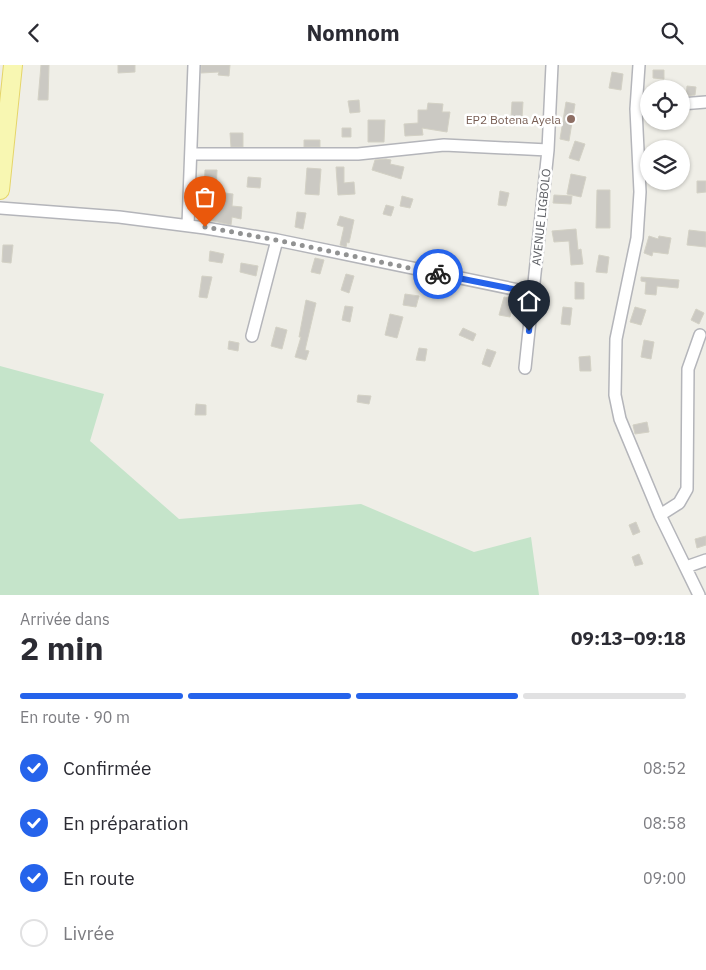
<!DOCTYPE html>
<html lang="fr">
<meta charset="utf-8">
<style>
body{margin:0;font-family:"IBM Plex Sans",sans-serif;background:#f2f2f3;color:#2b2b33;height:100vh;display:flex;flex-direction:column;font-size:19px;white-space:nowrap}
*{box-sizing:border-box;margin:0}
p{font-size:16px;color:#7c7c81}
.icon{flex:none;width:28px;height:28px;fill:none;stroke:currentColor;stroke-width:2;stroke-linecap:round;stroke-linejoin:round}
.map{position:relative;height:530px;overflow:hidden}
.side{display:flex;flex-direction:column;background:#fff;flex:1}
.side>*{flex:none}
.fabs{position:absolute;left:640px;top:15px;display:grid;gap:10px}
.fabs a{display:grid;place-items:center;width:50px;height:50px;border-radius:50%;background:#fff;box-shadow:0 1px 4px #0004;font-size:25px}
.pin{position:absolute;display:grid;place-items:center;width:42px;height:42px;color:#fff;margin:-51px -21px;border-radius:50% 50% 50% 0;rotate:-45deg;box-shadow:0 0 5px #0007}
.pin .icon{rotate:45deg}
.courier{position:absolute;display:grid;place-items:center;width:50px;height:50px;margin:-25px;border:4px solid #2563eb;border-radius:50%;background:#fff;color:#222;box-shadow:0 1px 6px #0007}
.headline em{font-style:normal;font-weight:800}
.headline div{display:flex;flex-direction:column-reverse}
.headline{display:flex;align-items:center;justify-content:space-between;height:85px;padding:0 20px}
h1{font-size:32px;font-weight:800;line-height:38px}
.bar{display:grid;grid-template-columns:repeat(4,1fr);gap:8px 5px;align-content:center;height:60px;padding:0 20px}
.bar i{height:6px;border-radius:4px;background:#e1e1e2}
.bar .selected{background:#2563eb}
.bar p{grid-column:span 4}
ol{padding:0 20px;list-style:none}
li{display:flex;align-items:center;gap:15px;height:55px}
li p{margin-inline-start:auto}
li .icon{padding:5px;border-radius:50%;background:#2563eb;color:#fff;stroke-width:4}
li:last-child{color:#7c7c81}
li i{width:28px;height:28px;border:2px solid #e1e1e2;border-radius:50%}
header{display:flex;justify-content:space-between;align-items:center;height:65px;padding:0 20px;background:#fff;font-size:22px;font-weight:800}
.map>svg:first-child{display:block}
</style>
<header><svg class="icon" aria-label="back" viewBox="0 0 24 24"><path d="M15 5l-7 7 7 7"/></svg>Nomnom<svg class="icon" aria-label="search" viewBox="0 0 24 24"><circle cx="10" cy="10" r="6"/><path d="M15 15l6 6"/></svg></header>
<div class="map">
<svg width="706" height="530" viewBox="0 0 706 530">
<rect width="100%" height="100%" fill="#efeee7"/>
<path fill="#c5e4ca" d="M 0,301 L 104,329 L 90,376 L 179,454 L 361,439 L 474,487 L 531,472 L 539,530 L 0,530 Z"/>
<path fill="#cbc9c3" stroke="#d3d1c5" d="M 41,0 L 49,0 L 48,35 L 38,35 Z
M 118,0 L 135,0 L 135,7 L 118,8 Z
M 201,0 L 230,0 L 229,11 L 218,10 L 219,7 L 201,8 Z
M 653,5 L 664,5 L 664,14 L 653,13 Z
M 612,7 L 623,9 L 621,25 L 609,23 Z
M 687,21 L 696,22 L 695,30 L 686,31 Z
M 359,35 L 360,47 L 350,48 L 348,36 Z
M 512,37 L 523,37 L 522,53 L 511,52 Z
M 566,37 L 575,39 L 569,76 L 560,74 Z
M 428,38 L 443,39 L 442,47 L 450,47 L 447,67 L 422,63 L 423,70 L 405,71 L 404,59 L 418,58 L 418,45 L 427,45 Z
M 368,55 L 385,55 L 384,77 L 368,77 Z
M 342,63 L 351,63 L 351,72 L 342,72 Z
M 230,68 L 243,68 L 243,82 L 231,82 Z
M 304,75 L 320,75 L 320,82 L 304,82 Z
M 575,76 L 585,79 L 579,96 L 569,93 Z
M 386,94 L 391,95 L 390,99 L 404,102 L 401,114 L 372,105 L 375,95 Z
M 336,102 L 344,102 L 344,118 L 354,117 L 355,129 L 338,130 Z
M 307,103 L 321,104 L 319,130 L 305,129 Z
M 205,105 L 217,105 L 216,127 L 233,129 L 232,141 L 242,142 L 241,154 L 232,152 L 231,160 L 196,152 L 197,126 L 204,127 Z
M 571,109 L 586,112 L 581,132 L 567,129 Z
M 248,112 L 261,113 L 260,123 L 247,122 Z
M 697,116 L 706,116 L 706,127 L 697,128 Z
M 597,125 L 610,125 L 610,163 L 596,163 Z
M 500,126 L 509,128 L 506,141 L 498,140 Z
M 554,130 L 572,131 L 571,139 L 553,138 Z
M 402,131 L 413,134 L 410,143 L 400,141 Z
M 386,140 L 394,142 L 391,151 L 383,149 Z
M 297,147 L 306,148 L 303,164 L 295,162 Z
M 340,151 L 354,155 L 349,178 L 347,177 L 346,182 L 340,180 L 344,162 L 337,160 Z
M 576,164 L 578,185 L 581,184 L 583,199 L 571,200 L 569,176 L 554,177 L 552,166 Z
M 689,165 L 706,167 L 706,182 L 687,180 Z
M 649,171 L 658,174 L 659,171 L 671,173 L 668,189 L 653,187 L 652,191 L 644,188 Z
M 3,180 L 13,180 L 11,198 L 2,197 Z
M 210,186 L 224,189 L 222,198 L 209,196 Z
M 599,190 L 609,192 L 607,208 L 596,207 Z
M 315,193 L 324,195 L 320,209 L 311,207 Z
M 241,198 L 258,201 L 256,211 L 240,207 Z
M 346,209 L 354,211 L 349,228 L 341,225 Z
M 202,211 L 212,212 L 207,233 L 199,232 Z
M 641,212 L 679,215 L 678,223 L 657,221 L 656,230 L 645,229 L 646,217 L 641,216 Z
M 575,217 L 584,218 L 584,234 L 575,234 Z
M 405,229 L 419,231 L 416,242 L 403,240 Z
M 504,232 L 514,234 L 510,252 L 499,250 Z
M 306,235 L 316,238 L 305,285 L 309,286 L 306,295 L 295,292 L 301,272 L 299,272 Z
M 345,241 L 353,242 L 350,257 L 342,255 Z
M 563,242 L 572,243 L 570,260 L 561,259 Z
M 635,242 L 646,245 L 641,260 L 630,257 Z
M 696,244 L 704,248 L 699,259 L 691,255 Z
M 390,249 L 403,252 L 397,273 L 385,270 Z
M 276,262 L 287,265 L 282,284 L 271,281 Z
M 463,263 L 476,269 L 473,276 L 459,270 Z
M 644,275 L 654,277 L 651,294 L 641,292 Z
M 229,276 L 239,278 L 238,286 L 228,284 Z
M 419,283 L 427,284 L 425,296 L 416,295 Z
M 487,284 L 496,287 L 490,302 L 482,299 Z
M 590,291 L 591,306 L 580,306 L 579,292 Z
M 358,330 L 371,331 L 369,339 L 357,337 Z
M 196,339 L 206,340 L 206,350 L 195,350 Z
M 647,357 L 649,367 L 635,369 L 633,360 Z
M 636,457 L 640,467 L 633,470 L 629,460 Z
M 706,471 L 706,480 L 697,483 L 695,474 Z
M 639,489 L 643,499 L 635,501 L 632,492 Z"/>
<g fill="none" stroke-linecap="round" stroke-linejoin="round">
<g stroke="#b4b5ba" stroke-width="14">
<path id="minor" d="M 639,0 L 636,44 L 640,127 L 637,173 L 616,274 L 615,330 L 620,354 L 660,450 L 699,530
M 681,39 L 706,37
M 636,44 L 649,42
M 191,89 L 358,89 L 444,80 L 548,85
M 0,143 L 119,152 L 205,163 L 277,175 L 533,228
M 188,160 L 194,0
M 252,271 L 277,175
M 525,303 L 548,85 L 552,0
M 660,450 L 679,438 L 687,424 L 688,304 L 700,270
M 686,502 L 706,495"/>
</g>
<g stroke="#e5d569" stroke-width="20">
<path id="primary" d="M 0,125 L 13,0"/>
</g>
<use href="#minor" stroke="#fff" stroke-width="11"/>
<use href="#primary" stroke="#f8f7b2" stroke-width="18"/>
</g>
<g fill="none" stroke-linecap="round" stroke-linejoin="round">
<path stroke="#919292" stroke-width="5" stroke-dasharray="0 9" d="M 205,162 L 276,175 L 438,209"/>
<path stroke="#2563eb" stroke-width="6" d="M 438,209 L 533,228 L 529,266"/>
</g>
<circle fill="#8d6e63" stroke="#fff" stroke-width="2" cx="571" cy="54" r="5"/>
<g text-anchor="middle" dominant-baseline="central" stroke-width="5" stroke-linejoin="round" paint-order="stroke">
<g font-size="12" fill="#785e54" stroke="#fff" text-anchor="end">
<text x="561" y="54">EP2 Botena Ayela</text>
</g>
<g font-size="12" fill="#5e6065" stroke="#fff">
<text transform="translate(541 152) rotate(-84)">AVENUE LIGBOLO</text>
</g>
</g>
</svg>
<div class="fabs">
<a><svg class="icon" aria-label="locate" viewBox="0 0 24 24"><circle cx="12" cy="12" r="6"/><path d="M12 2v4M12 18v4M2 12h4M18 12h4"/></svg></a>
<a><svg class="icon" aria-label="layers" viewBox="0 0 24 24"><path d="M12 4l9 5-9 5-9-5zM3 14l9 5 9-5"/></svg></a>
</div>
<div class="pin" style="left:205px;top:162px;background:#ea580c"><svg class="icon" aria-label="bag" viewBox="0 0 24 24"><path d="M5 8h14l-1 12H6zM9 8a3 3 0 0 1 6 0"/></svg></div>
<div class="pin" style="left:529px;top:266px;background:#1f2937"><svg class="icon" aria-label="home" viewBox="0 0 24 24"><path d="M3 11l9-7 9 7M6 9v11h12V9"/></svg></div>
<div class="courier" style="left:438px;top:209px"><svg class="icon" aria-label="bike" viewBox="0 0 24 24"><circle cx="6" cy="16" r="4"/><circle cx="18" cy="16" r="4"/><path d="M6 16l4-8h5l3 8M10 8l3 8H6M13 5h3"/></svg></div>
</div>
<section class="side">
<div class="headline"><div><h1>2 min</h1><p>Arrivée dans</p></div><em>09:13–09:18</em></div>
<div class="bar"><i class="selected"></i><i class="selected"></i><i class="selected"></i><i></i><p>En route · 90 m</p></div>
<ol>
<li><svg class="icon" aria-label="check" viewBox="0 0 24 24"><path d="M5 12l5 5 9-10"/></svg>Confirmée<p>08:52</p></li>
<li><svg class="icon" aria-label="check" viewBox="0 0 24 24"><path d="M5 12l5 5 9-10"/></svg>En préparation<p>08:58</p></li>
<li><svg class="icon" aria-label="check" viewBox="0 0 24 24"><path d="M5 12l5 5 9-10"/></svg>En route<p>09:00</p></li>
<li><i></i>Livrée</li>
</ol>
</section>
